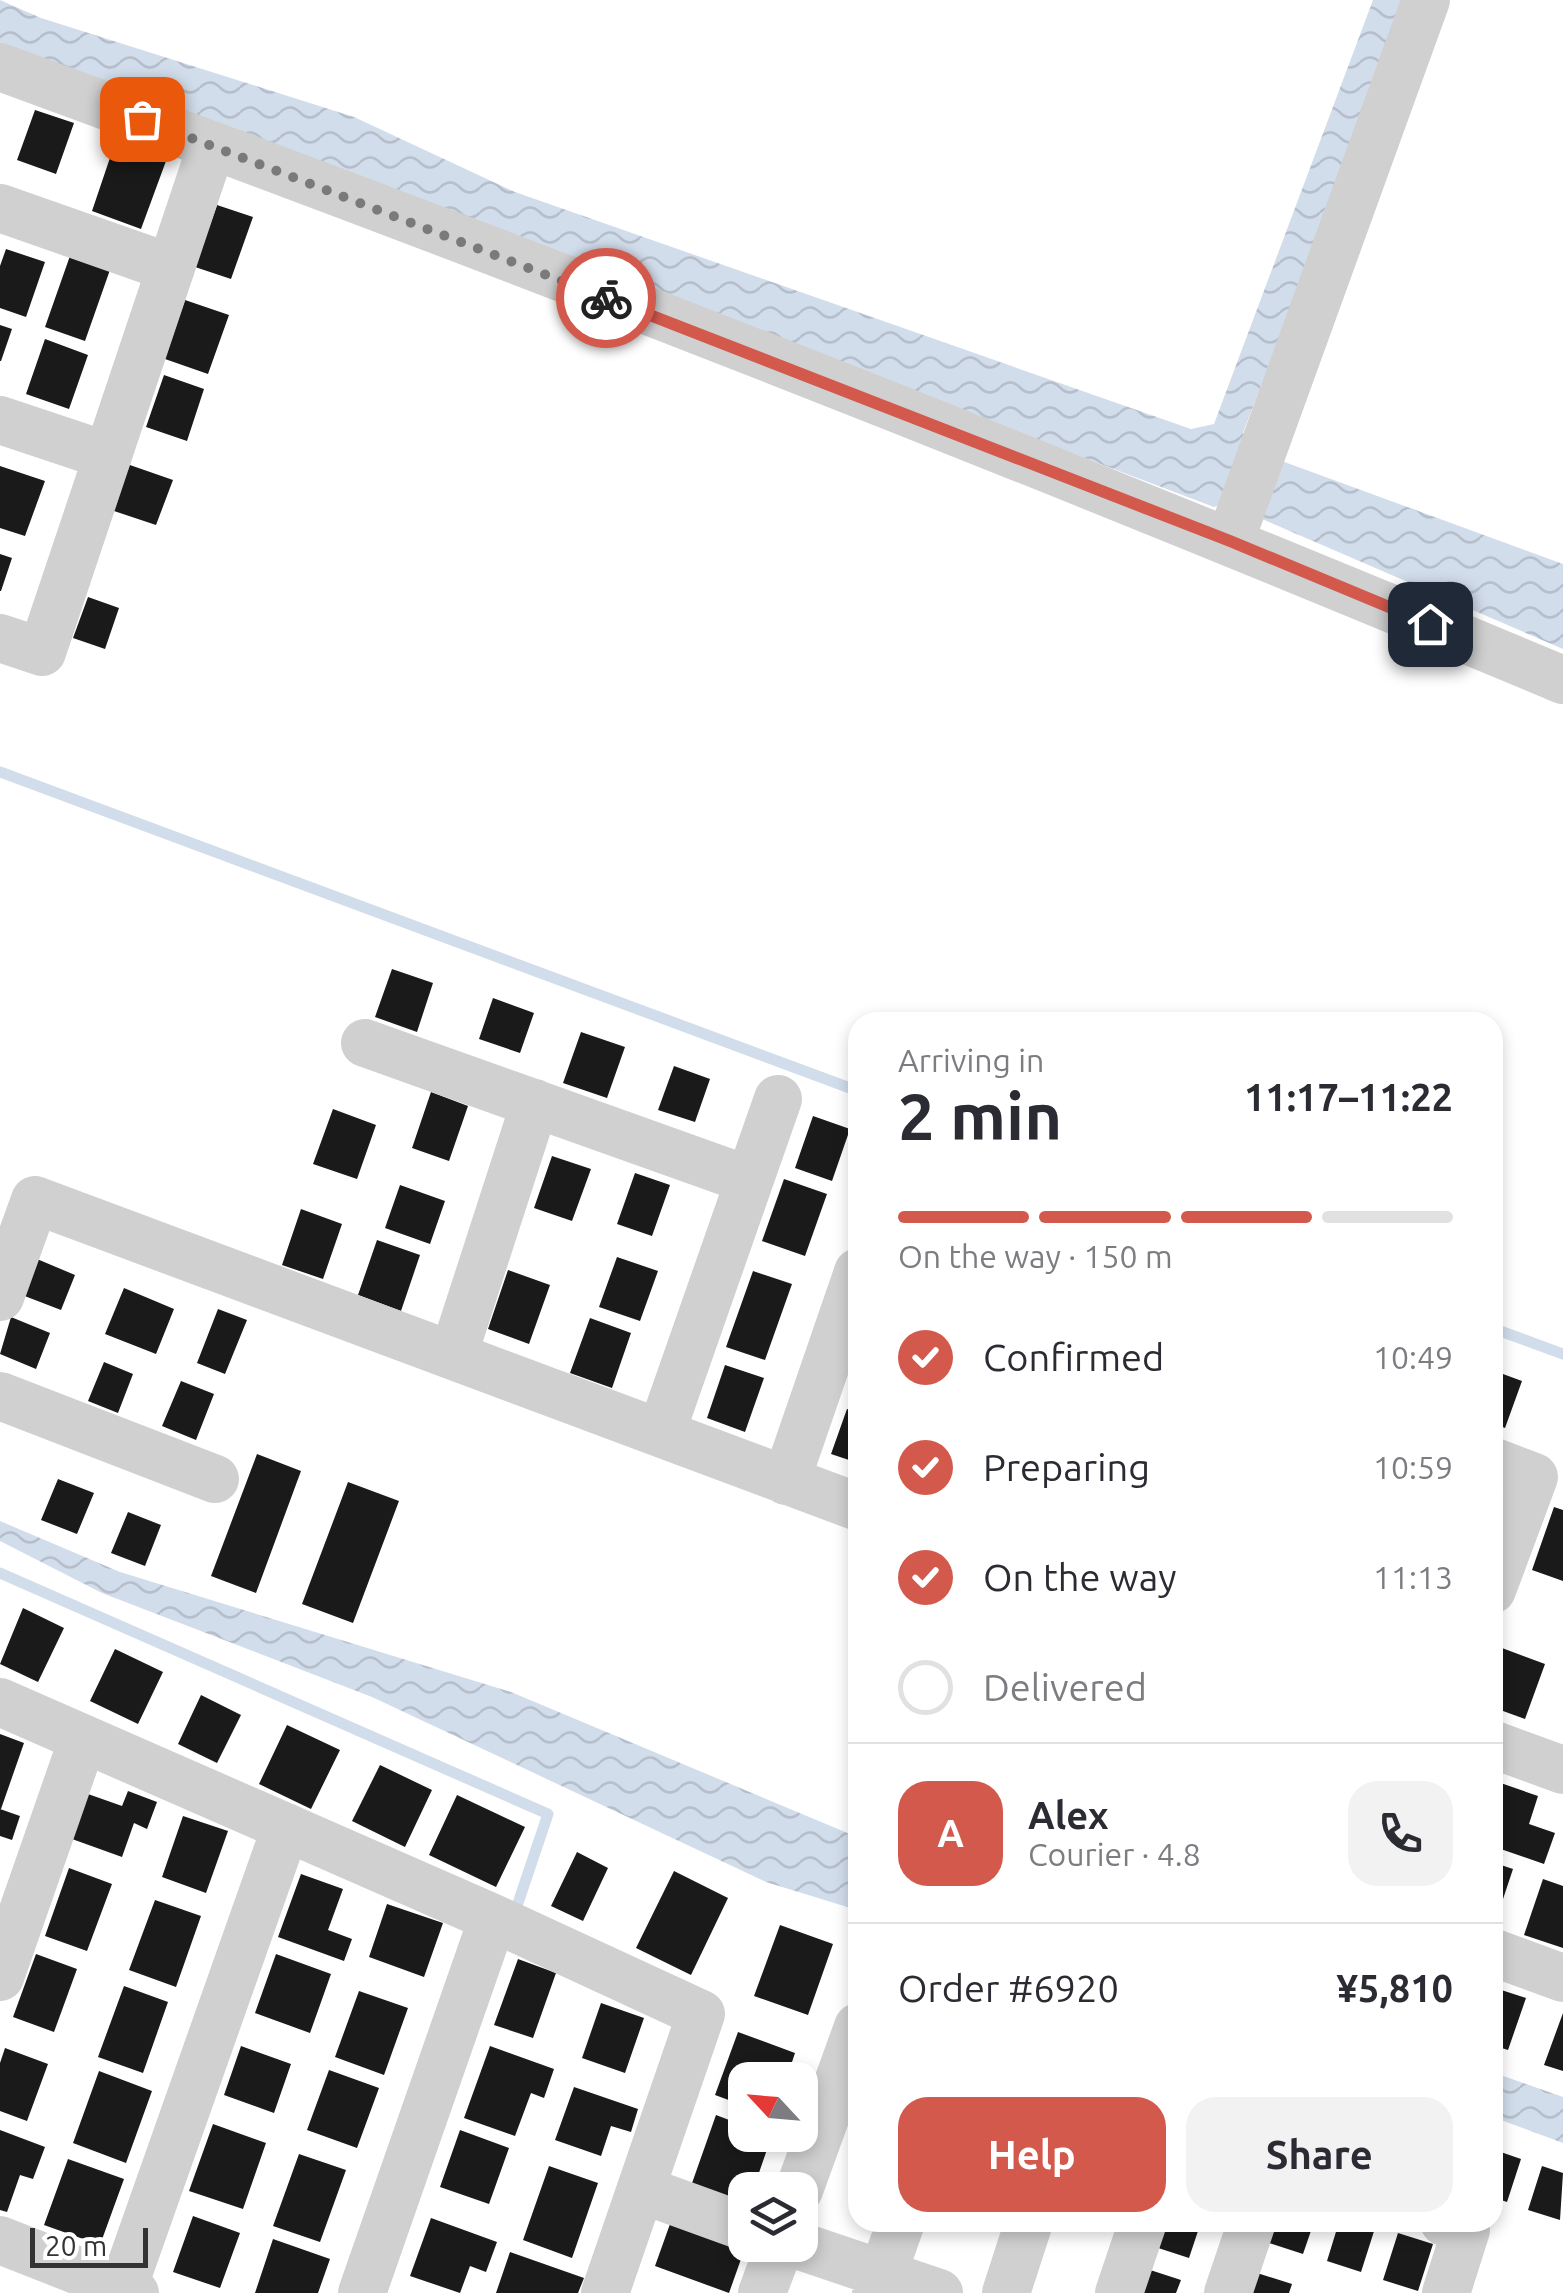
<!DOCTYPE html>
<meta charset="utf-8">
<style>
body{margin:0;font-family:Ubuntu,sans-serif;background:#f2f2f3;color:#2b2b33;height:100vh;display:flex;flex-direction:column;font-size:38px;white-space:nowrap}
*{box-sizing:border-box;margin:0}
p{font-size:32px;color:#7c7c81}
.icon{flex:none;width:55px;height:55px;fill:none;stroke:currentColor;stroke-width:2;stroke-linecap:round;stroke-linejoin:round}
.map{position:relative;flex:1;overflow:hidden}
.sheet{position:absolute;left:848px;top:1012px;width:655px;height:1220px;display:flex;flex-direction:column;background:#fff;border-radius:30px;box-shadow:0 5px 15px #0003}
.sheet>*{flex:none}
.needle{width:65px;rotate:296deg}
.buttons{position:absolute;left:728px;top:2062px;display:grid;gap:20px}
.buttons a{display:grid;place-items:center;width:90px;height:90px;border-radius:20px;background:#fff;box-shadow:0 5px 15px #0003;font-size:50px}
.scale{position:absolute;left:30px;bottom:25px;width:118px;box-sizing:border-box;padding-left:10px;border:5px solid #333;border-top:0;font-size:28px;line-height:35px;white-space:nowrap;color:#333;-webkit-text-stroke:8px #fff;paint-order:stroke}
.pin{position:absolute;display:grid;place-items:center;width:85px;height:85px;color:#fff;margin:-42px;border-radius:20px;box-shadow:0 5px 15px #0006}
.courier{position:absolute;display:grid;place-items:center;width:100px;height:100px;margin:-50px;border:8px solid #d3594c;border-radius:50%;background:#fff;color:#222;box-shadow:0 2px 12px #0007}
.summary em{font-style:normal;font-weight:700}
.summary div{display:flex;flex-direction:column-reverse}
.summary{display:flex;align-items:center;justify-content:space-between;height:170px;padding:0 50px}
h1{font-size:65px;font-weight:700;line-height:75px}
.bar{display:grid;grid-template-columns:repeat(4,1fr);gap:15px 10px;align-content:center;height:120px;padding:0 50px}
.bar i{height:12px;border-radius:8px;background:#e1e1e2}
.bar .on{background:#d3594c}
.bar p{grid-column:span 4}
.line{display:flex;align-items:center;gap:25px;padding:0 50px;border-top:2px solid #e1e1e2}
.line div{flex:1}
.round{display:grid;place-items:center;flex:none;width:105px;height:105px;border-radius:30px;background:#f2f2f3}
ol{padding:0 50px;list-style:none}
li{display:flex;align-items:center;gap:30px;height:110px}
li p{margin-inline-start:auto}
li .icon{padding:10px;border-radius:50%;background:#d3594c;color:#fff;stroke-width:4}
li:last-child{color:#7c7c81}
li i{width:55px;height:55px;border:5px solid #e1e1e2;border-radius:50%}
.cta{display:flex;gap:20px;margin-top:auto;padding:20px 50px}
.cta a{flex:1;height:115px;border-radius:30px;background:#d3594c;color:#fff;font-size:40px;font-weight:700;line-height:115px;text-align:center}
.cta a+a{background:#f2f2f3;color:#2b2b33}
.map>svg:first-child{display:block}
</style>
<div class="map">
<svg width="1563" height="2293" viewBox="0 0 1563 2293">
<defs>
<pattern id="water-waves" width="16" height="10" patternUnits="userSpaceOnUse" patternTransform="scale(2.5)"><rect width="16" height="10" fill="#d2ddeb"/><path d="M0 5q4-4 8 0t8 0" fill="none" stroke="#b5beca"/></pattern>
</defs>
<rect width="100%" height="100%" fill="#fff"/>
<path fill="url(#water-waves)" d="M 0,0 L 41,18 L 354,117 L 515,192 L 1191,429 L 1214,424 L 1373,0 L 1406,0 L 1243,433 L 1279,460 L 1563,564 L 1563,649 L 1225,503 L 1214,507 L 0,47 Z
M 0,1521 L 120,1572 L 511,1692 L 857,1837 L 857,1910 L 766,1882 L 372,1697 L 102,1593 L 0,1541 Z
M 1492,2072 L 1563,2097 L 1563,2143 L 1493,2117 Z"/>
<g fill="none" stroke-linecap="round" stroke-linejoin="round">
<path stroke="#d2ddeb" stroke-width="11" d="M 0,772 L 858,1091
M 1492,1328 L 1563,1354
M 0,1573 L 548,1814 L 514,1915"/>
</g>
<path fill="#1a1a1a" d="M 35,110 L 74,123 L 56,174 L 17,160 Z
M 115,143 L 166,161 L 141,229 L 92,211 Z
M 217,205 L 253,217 L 231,279 L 195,267 Z
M 6,249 L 45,262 L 26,317 L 0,308 L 0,266 Z
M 71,253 L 111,267 L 85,341 L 45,327 Z
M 185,300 L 229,315 L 208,374 L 165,359 Z
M 0,325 L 12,329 L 1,361 L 0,361 Z
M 45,339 L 88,355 L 69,409 L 26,394 Z
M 164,375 L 204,389 L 187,441 L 146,427 Z
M 127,464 L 173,480 L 156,525 L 111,510 Z
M 0,466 L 45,481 L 25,536 L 0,528 Z
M 0,554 L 12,558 L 1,591 L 0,591 Z
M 88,597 L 119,608 L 105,649 L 73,638 Z
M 392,969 L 433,983 L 417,1032 L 375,1017 Z
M 493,998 L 534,1013 L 520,1053 L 479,1039 Z
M 581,1032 L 625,1047 L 607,1098 L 563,1083 Z
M 674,1066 L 710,1079 L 695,1122 L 658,1110 Z
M 431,1092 L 468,1106 L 449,1161 L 412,1148 Z
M 333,1109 L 376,1125 L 357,1179 L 313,1164 Z
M 813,1116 L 850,1129 L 832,1181 L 795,1168 Z
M 552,1156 L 591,1169 L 572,1221 L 534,1208 Z
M 635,1173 L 670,1185 L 652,1236 L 617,1224 Z
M 784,1179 L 827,1194 L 805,1256 L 762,1241 Z
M 400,1185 L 445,1201 L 430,1244 L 385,1228 Z
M 301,1209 L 342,1224 L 323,1279 L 282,1265 Z
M 377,1240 L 420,1255 L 401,1311 L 358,1295 Z
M 617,1257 L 658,1271 L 640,1321 L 599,1307 Z
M 37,1259 L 75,1275 L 61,1310 L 22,1295 Z
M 508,1270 L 550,1285 L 529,1344 L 488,1329 Z
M 753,1271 L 792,1284 L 765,1360 L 726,1347 Z
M 124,1288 L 174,1309 L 156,1354 L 105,1334 Z
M 218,1309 L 247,1320 L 225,1374 L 197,1363 Z
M 11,1317 L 50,1333 L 36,1369 L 0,1354 Z
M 590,1318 L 631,1333 L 612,1388 L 570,1373 Z
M 104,1362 L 133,1374 L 118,1413 L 88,1401 Z
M 725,1365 L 764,1378 L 745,1432 L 707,1418 Z
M 1492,1370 L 1522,1381 L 1505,1428 L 1492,1423 Z
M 181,1381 L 214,1394 L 196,1440 L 162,1426 Z
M 847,1409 L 858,1412 L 858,1463 L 831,1454 Z
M 257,1454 L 301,1471 L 256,1593 L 211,1576 Z
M 58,1479 L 94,1493 L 77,1534 L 41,1520 Z
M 348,1482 L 399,1501 L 353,1623 L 302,1604 Z
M 1554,1507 L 1563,1510 L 1563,1581 L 1532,1570 Z
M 128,1512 L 161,1525 L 145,1566 L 111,1553 Z
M 23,1608 L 64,1628 L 38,1682 L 0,1664 Z
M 1502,1648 L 1545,1664 L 1525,1719 L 1492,1707 L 1492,1676 Z
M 115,1649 L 163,1672 L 138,1724 L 90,1701 Z
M 201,1695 L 241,1715 L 217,1763 L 178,1744 Z
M 287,1725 L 340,1750 L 311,1809 L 259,1784 Z
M 0,1734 L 24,1743 L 1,1809 L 0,1809 Z
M 380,1765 L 432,1790 L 405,1847 L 352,1821 Z
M 1492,1780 L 1538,1796 L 1529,1824 L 1555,1833 L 1544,1864 L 1492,1846 Z
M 128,1791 L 157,1802 L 147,1829 L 134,1823 L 122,1857 L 72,1839 L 88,1794 L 122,1806 Z
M 457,1795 L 525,1827 L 496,1887 L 429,1855 Z
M 0,1809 L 20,1816 L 12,1840 L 0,1836 Z
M 183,1816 L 228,1831 L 206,1893 L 162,1877 Z
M 577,1852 L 608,1868 L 583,1921 L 551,1906 Z
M 1492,1862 L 1513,1869 L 1496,1920 L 1492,1919 Z
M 69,1868 L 112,1884 L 87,1951 L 45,1936 Z
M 674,1871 L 728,1898 L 691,1975 L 636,1948 Z
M 301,1874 L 343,1889 L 328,1930 L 352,1939 L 344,1961 L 278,1937 Z
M 1543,1879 L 1563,1886 L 1563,1948 L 1524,1935 Z
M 155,1900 L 201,1916 L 176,1987 L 129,1970 Z
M 387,1904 L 443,1923 L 424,1977 L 369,1957 Z
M 780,1925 L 833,1944 L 808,2015 L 754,1996 Z
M 36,1954 L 77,1969 L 54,2032 L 13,2017 Z
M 276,1954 L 331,1974 L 310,2033 L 255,2013 Z
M 518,1959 L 556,1973 L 533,2038 L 494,2025 Z
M 124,1986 L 168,2002 L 143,2073 L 98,2057 Z
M 1492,1987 L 1526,1998 L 1508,2050 L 1492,2045 Z
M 359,1991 L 408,2008 L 384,2075 L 335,2057 Z
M 601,2003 L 644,2018 L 625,2073 L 582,2058 Z
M 1563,2013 L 1563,2071 L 1544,2065 Z
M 738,2032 L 795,2053 L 786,2080 L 745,2080 L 745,2106 L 715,2095 Z
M 241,2046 L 291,2064 L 274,2113 L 224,2095 Z
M 490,2046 L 554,2069 L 544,2098 L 531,2093 L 515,2136 L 464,2118 Z
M 5,2048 L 48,2064 L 27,2121 L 0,2111 L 0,2063 Z
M 329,2070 L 379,2088 L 357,2148 L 307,2130 Z
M 99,2071 L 152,2091 L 126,2163 L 73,2143 Z
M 574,2087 L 638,2109 L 631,2132 L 611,2126 L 601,2156 L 555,2140 Z
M 716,2115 L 745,2126 L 745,2135 L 772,2135 L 753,2190 L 745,2190 L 745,2204 L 691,2186 Z
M 213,2124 L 266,2143 L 243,2209 L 189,2191 Z
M 0,2130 L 45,2147 L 33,2179 L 20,2175 L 7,2212 L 0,2210 Z
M 460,2130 L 509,2148 L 489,2204 L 440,2187 Z
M 1492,2149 L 1521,2159 L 1507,2202 L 1492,2197 Z
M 299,2154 L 346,2170 L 320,2242 L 273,2226 Z
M 68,2159 L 124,2179 L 100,2245 L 44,2225 Z
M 549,2166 L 598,2183 L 572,2258 L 523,2240 Z
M 1542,2166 L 1563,2173 L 1560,2220 L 1528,2210 Z
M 675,2210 L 746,2245 L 729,2293 L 655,2266 Z
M 193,2216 L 240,2233 L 220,2288 L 173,2272 Z
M 431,2218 L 497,2242 L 486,2272 L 470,2266 L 460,2293 L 410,2276 Z
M 1156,2222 L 1201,2222 L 1189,2258 L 1149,2245 Z
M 1276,2222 L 1314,2222 L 1303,2254 L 1269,2243 Z
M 1339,2222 L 1376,2225 L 1361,2272 L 1327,2261 Z
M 1398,2233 L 1433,2244 L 1418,2291 L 1383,2280 Z
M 273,2239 L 330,2259 L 318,2293 L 255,2293 Z
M 510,2252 L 584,2278 L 578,2293 L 496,2293 Z
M 1144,2268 L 1181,2280 L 1176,2293 L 1136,2293 Z
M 1257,2273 L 1292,2284 L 1289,2293 L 1251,2293 Z"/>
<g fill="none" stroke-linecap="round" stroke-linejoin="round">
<path stroke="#d0d0d0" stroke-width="48" d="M 0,67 C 526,259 1047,464 1563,680
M 0,208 L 171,268
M 0,420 L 108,456
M 1230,541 L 1426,0
M 0,638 L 42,652 L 212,145
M 365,1043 L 749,1180
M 0,1297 L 35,1200 L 858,1507
M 453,1356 L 535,1103
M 0,1396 L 215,1479
M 661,1433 L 778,1099
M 1492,1461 L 1534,1477 L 1492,1590
M 786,1481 L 858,1272
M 0,1702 L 493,1918 L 701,2014 L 605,2293
M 1492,1744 L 1563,1770
M 1492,1952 L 1563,1978
M 0,1977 L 83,1739
M 643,2190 L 745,2227
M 799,2190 L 858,2027
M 1444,2222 L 1466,2230 L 1446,2293
M 0,2240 L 135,2293
M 797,2245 L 939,2293
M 123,2288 L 286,1827
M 362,2293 L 493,1918
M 762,2293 L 780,2245
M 876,2293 L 901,2222
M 1006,2293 L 1029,2222
M 1119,2293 L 1143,2222
M 1228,2293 L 1252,2222"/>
</g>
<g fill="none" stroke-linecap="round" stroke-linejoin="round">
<path stroke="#7a7a7a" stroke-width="10" stroke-dasharray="0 18" d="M 142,119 L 606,298"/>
<path stroke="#d3594c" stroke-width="12" d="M 606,298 L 1230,541 L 1430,624"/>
</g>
</svg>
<div class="buttons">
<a><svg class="needle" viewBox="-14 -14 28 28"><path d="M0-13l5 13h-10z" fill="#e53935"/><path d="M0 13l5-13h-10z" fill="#7c7c81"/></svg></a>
<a><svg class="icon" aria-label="layers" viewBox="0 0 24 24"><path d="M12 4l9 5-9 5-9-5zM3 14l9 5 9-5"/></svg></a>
</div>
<div class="scale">20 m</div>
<div class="pin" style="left:142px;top:119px;background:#ea580c"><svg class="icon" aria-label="bag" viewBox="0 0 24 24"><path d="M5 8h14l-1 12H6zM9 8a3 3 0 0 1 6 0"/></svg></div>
<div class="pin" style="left:1430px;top:624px;background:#1f2937"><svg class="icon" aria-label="home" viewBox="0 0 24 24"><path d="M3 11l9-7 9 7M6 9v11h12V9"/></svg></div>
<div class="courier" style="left:606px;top:298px"><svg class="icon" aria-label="bike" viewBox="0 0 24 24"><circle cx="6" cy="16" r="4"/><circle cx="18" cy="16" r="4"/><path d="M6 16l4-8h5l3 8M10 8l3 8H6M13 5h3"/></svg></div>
<section class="sheet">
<div class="summary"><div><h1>2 min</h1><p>Arriving in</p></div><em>11:17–11:22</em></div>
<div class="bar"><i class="on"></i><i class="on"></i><i class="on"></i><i></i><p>On the way · 150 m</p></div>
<ol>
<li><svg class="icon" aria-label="check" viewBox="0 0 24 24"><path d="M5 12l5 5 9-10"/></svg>Confirmed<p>10:49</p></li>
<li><svg class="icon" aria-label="check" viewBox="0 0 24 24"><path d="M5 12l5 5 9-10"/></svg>Preparing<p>10:59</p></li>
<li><svg class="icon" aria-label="check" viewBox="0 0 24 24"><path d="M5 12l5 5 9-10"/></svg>On the way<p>11:13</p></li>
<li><i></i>Delivered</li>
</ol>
<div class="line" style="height:180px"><b class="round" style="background:#d3594c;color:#fff">A</b><div><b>Alex</b><p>Courier · 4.8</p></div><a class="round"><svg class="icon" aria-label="phone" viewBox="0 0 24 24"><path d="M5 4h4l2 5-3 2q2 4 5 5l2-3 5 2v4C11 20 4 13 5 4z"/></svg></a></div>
<div class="line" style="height:130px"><div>Order #6920</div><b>¥5,810</b></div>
<div class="cta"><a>Help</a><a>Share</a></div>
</section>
</div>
